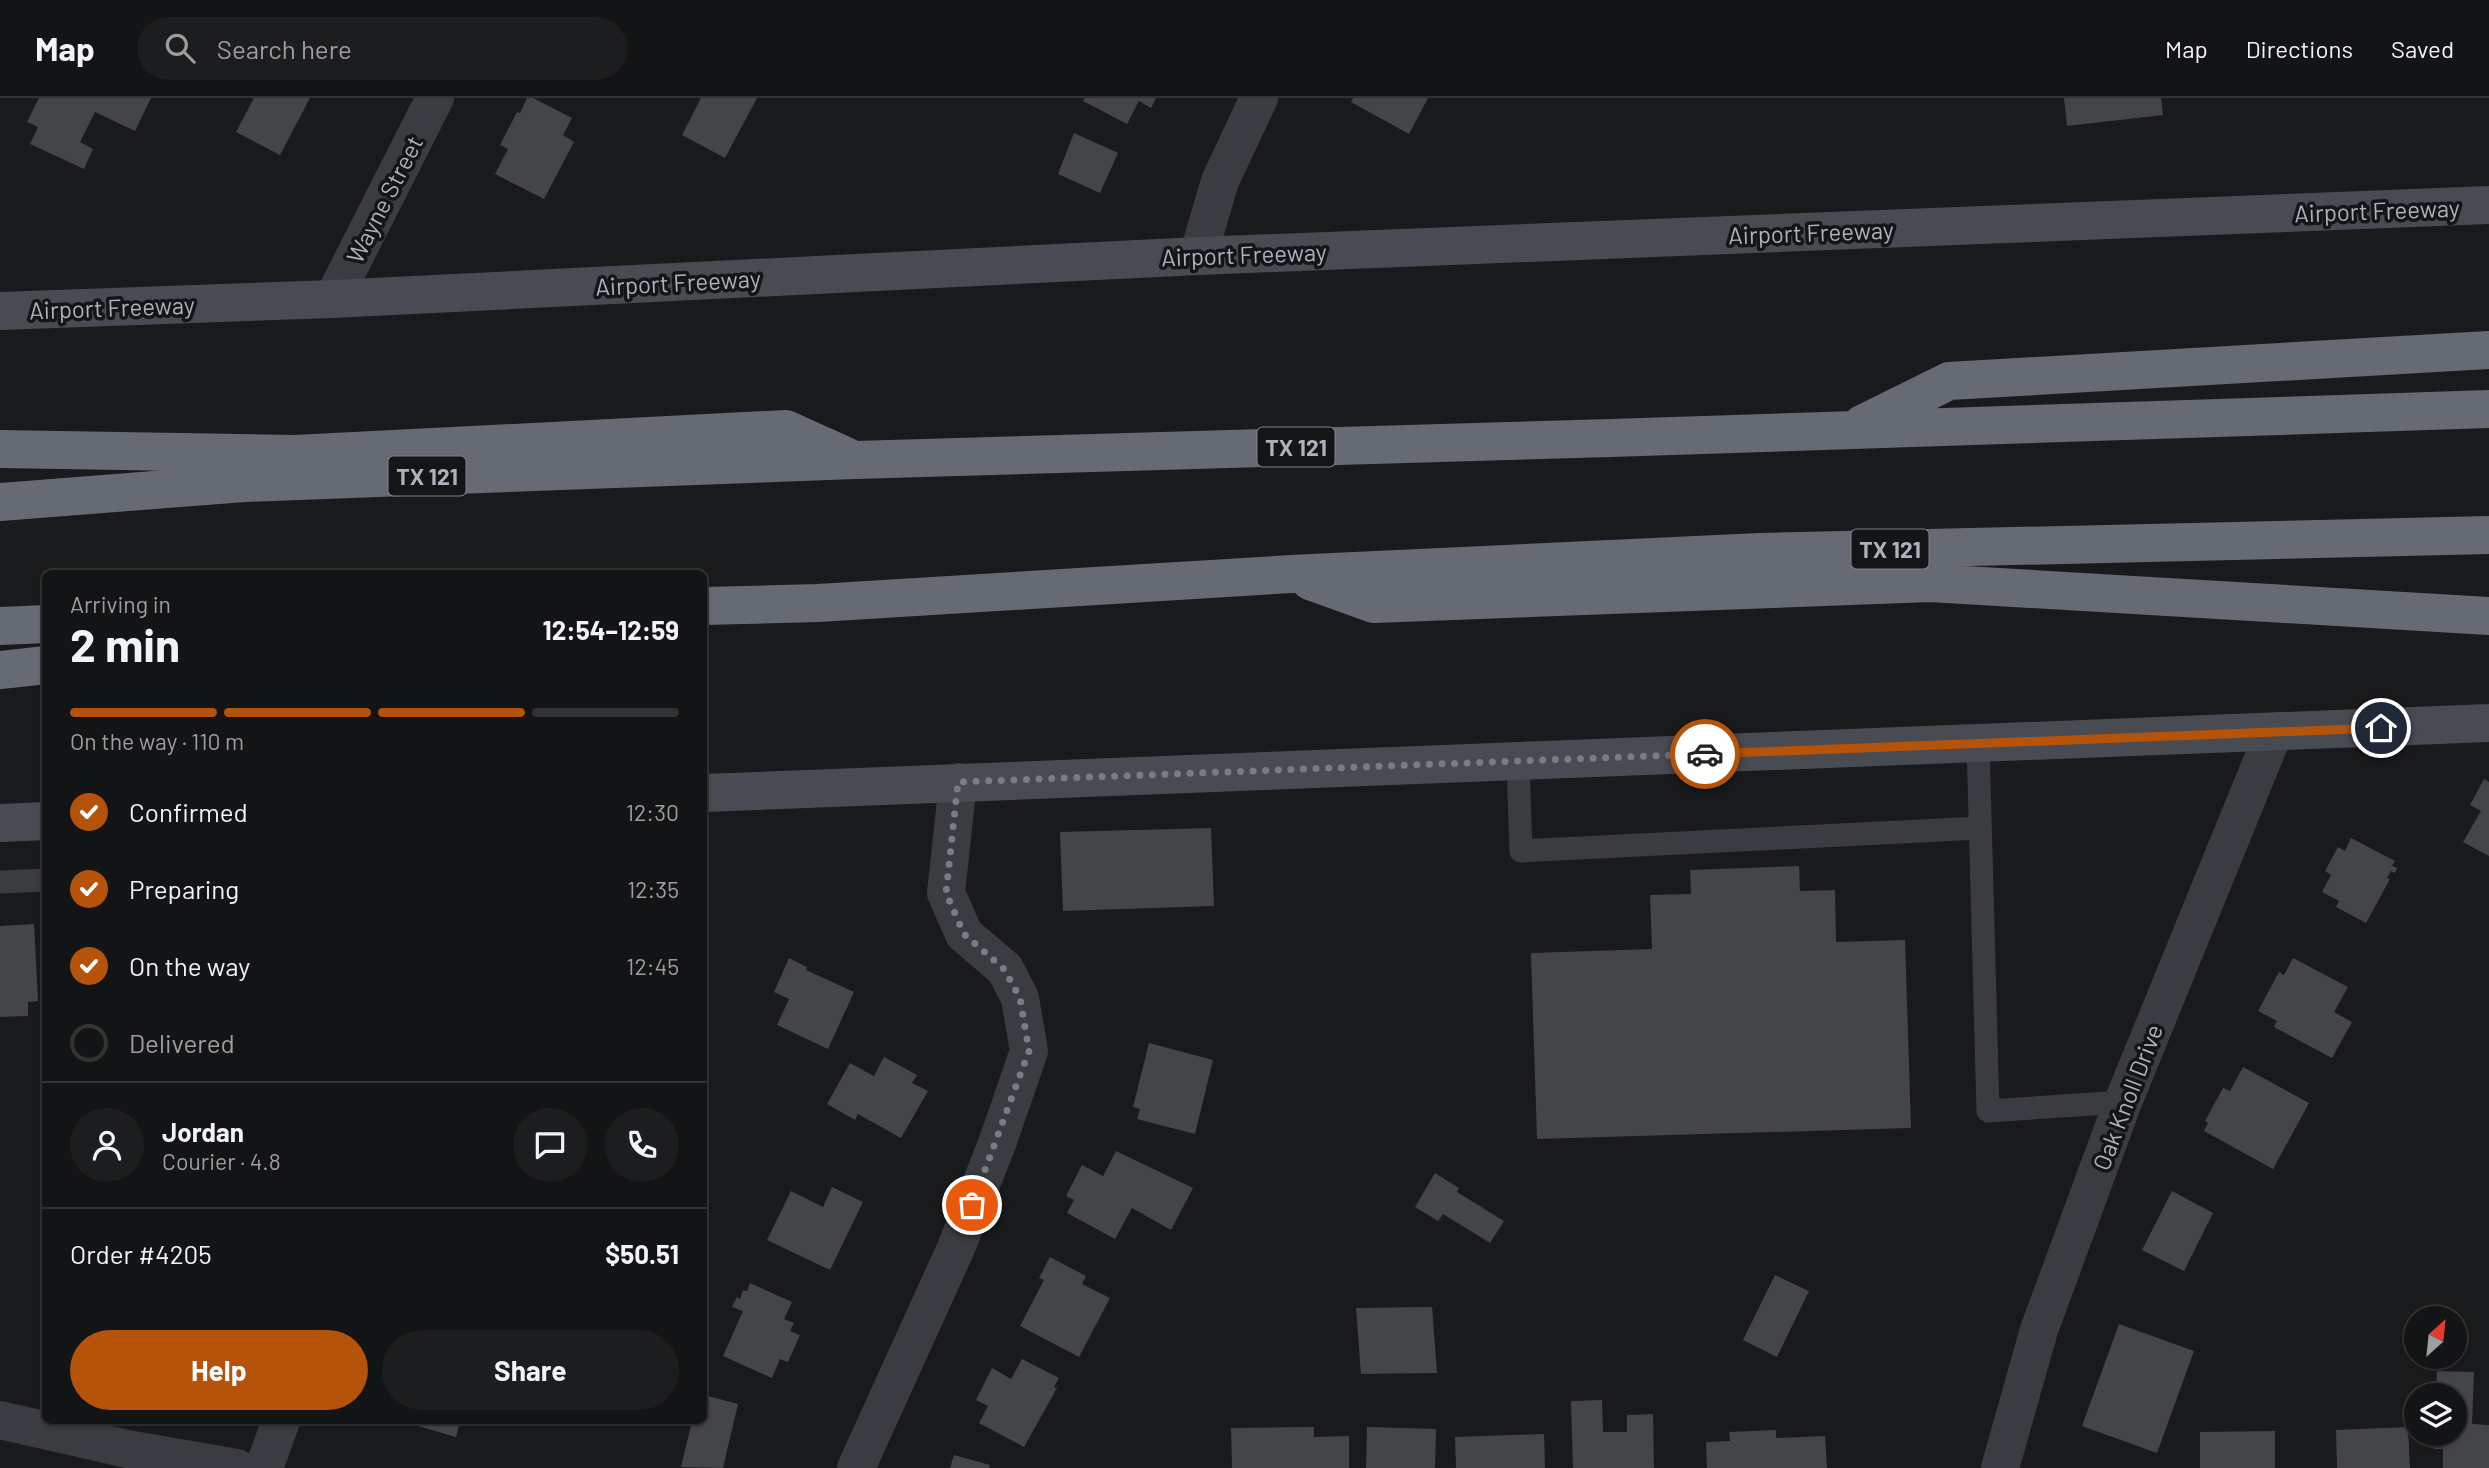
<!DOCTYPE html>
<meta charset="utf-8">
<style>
body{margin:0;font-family:Barlow,sans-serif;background:#1c1d1e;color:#f1f3f6;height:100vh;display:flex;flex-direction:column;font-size:26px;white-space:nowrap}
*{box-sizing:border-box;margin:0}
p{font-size:23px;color:#9d9ea0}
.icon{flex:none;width:38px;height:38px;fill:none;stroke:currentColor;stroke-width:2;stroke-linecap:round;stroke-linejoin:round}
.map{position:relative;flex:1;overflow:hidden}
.side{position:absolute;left:42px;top:472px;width:665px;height:854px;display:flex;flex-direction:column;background:#131415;border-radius:10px;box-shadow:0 2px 5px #0004,0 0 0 2px #323334}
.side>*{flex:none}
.needle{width:46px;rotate:27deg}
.fabs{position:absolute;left:2404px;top:1208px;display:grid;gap:14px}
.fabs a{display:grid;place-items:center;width:63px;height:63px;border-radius:50%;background:#131415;box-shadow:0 2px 5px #0004,0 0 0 2px #323334;font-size:35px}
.pin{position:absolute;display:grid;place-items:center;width:60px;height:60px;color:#fff;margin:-30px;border:4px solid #fff;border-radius:50%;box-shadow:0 2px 7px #0007}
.courier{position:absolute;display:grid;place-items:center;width:70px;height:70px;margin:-35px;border:5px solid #b45309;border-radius:50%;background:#fff;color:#222;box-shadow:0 2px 9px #0007}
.summary em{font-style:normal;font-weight:700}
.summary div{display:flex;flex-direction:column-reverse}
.summary{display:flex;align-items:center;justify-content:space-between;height:119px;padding:0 28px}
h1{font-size:46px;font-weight:700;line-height:52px}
.bar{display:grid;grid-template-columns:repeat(4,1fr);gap:10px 7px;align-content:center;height:84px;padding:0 28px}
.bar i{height:9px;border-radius:5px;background:#323334}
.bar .active{background:#b45309}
.bar p{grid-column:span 4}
.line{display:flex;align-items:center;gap:18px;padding:0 28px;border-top:2px solid #323334}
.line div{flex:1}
.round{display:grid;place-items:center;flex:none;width:74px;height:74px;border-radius:37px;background:#1c1d1e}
ol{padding:0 28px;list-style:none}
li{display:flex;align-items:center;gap:21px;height:77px}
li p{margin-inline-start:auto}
li .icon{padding:7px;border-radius:50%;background:#b45309;color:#fff;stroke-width:4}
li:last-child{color:#9d9ea0}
li i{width:38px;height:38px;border:4px solid #323334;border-radius:50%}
.primary-button{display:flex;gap:14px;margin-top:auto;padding:14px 28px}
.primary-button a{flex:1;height:80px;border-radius:42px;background:#b45309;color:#fff;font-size:28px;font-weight:700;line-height:80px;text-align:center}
.primary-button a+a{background:#1c1d1e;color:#f1f3f6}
header{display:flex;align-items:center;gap:42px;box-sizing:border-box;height:98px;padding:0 35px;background:#131415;border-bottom:2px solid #323334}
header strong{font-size:33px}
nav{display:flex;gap:38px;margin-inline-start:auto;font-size:24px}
.search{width:490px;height:63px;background:#1c1d1e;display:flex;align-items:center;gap:18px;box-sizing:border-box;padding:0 24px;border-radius:38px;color:#9d9ea0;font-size:26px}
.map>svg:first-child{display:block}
</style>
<header>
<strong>Map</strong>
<div class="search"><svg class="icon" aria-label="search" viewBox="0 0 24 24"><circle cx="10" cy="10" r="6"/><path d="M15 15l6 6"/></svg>Search here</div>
<nav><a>Map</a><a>Directions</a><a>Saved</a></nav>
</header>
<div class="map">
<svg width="2489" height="1370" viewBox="0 0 2489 1370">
<rect width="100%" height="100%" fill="#191a1c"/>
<path fill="#434549" d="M 39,0 L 151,0 L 135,33 L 95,14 L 80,44 L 93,51 L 84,71 L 30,46 L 38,29 L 27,24 Z
M 254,0 L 310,0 L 280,57 L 236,34 Z
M 527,0 L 533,0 L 572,20 L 563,37 L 574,44 L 544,101 L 495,76 L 508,51 L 500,47 L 517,14 L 520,15 Z
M 701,0 L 757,0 L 725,60 L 682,37 Z
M 1085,0 L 1156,0 L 1151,10 L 1139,3 L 1127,26 L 1083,3 Z
M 1353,0 L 1428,0 L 1409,36 L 1351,4 Z
M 2064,0 L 2161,0 L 2163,17 L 2067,28 Z
M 1074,35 L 1118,55 L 1100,95 L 1058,76 Z
M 2484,681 L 2489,684 L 2489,758 L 2463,744 L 2481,713 L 2470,707 Z
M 1211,730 L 1214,808 L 1063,813 L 1060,734 Z
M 2351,740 L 2395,763 L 2392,768 L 2397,770 L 2395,775 L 2391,773 L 2387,780 L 2390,781 L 2366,825 L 2336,809 L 2339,803 L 2322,794 L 2331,777 L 2325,773 L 2338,749 L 2345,753 Z
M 1799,768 L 1800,793 L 1835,792 L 1836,844 L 1905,842 L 1911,1030 L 1537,1041 L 1531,855 L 1652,851 L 1650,797 L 1691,796 L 1690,772 Z
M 34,826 L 38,903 L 28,904 L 28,918 L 0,919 L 0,828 Z
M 789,860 L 807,869 L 806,872 L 854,894 L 828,951 L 777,927 L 789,901 L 774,894 Z
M 2293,860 L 2348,889 L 2334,914 L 2352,924 L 2332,960 L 2274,929 L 2277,923 L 2258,913 L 2279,874 L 2284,877 Z
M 1149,945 L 1213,962 L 1195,1036 L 1137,1021 L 1140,1011 L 1133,1009 Z
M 884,959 L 917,977 L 912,985 L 928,993 L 901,1040 L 858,1016 L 855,1022 L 827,1006 L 850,965 L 874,978 Z
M 2243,969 L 2309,1005 L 2273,1071 L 2204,1033 L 2208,1025 L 2205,1023 L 2223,990 L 2230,993 Z
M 1116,1053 L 1193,1090 L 1171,1132 L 1132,1110 L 1115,1141 L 1067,1115 L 1074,1102 L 1066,1098 L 1082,1067 L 1103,1078 Z
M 1435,1075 L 1459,1090 L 1457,1094 L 1504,1123 L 1490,1145 L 1443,1116 L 1438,1123 L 1415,1109 Z
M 832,1089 L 863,1104 L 830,1172 L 767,1142 L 791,1093 L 823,1109 Z
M 2172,1093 L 2213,1115 L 2184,1173 L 2142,1152 Z
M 1050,1159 L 1086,1178 L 1082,1186 L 1110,1200 L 1079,1259 L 1020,1228 L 1044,1182 L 1039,1180 Z
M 1775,1177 L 1809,1193 L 1777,1259 L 1743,1242 Z
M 750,1185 L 792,1204 L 784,1221 L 794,1225 L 790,1233 L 800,1237 L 788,1264 L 780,1261 L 772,1280 L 723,1258 L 743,1213 L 732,1209 L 737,1199 L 740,1201 L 743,1192 L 747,1193 Z
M 1432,1209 L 1437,1275 L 1361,1276 L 1356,1210 Z
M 2119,1226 L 2194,1253 L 2157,1355 L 2082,1328 Z
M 1022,1261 L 1059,1280 L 1054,1289 L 1057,1290 L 1024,1349 L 979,1325 L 988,1308 L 976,1302 L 992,1270 L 1011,1281 Z
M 2437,1273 L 2474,1274 L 2472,1326 L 2489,1327 L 2489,1370 L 2443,1370 L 2443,1351 L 2434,1351 L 2435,1335 L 2455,1335 L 2455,1297 L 2436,1297 Z
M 704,1297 L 738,1306 L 723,1370 L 681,1369 L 692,1323 L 704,1323 Z
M 1602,1302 L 1603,1334 L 1627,1334 L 1627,1317 L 1653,1316 L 1654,1370 L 1573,1370 L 1571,1303 Z
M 401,1323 L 460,1323 L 456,1339 Z
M 1314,1329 L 1314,1339 L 1349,1338 L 1349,1370 L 1232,1370 L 1231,1330 Z
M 1367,1329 L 1436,1331 L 1435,1370 L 1366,1370 Z
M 2408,1329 L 2410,1370 L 2337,1370 L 2336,1332 Z
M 1776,1332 L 1776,1340 L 1825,1338 L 1827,1370 L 1707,1370 L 1706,1344 L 1730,1343 L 1729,1334 Z
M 2275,1333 L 2275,1370 L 2200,1370 L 2200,1334 Z
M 1544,1336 L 1545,1370 L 1456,1370 L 1455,1339 Z
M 954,1357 L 990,1367 L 989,1370 L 950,1370 Z"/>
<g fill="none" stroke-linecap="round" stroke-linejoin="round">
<path stroke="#3a3c41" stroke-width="23" d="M 1978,645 L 1988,1013 L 2123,1004
M 1518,663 L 1521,753 L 1980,730
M 0,784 L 46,782"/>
<path stroke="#3a3c41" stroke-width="38" d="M 1198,158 L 1220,83 L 1259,0
M 333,201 L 435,0
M 0,1322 L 127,1351 L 237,1370
M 264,1370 L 281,1323
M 856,1370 L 956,1150 L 998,1043 L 1029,953 L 1020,900 L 1005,871 L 964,836 L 946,795 L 958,684
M 2000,1370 L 2039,1232 L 2123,1004 L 2274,634"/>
<path stroke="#484b52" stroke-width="38" d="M 0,213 L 333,201 L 1198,158 L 2489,107
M 704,695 L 2489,625
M 0,725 L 46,723"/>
<path stroke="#666a73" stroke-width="38" d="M 1862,326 L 1949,283 L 2489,252
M 0,351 L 295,356 L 786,331 L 846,358
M 0,404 L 244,385 L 855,362 L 1611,340 L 2489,311
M 1310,483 L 1374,506 L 1930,485 L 2489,518
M 704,508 L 818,505 L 1291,476 L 1760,454 L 2489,437
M 0,528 L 46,526
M 0,572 L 46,567"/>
</g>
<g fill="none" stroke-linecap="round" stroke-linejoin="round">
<path stroke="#787d84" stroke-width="7" stroke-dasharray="0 12.6" d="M 972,1107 L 1029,953 L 1020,900 L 1004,871 L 964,836 L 946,795 L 958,684 L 1705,656"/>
<path stroke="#b45309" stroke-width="9" d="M 1705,656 L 2381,630"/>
</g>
<g text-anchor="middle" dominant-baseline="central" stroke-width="7" stroke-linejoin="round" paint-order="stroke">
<g fill="#141517" stroke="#7e838a" stroke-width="2">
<rect x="1257.5" y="329.5" width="77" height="39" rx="5"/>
<rect x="388.5" y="358.5" width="77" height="39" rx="5"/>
<rect x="1851.5" y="431.5" width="77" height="39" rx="5"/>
</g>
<g font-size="23" font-weight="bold" fill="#abb2bc">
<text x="1296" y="349">TX 121</text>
<text x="427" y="378">TX 121</text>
<text x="1890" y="451">TX 121</text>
</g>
<g font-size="24" fill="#abb2bc" stroke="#141517">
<text transform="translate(384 101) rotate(-63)">Wayne Street</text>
<text transform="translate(2377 112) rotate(-2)">Airport Freeway</text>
<text transform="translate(1811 134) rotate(-2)">Airport Freeway</text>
<text transform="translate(1244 156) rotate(-2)">Airport Freeway</text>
<text transform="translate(678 184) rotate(-3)">Airport Freeway</text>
<text transform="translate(112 209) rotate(-2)">Airport Freeway</text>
<text transform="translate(2127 999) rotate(-69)">Oak Knoll Drive</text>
</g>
</g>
</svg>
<div class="fabs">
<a><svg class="needle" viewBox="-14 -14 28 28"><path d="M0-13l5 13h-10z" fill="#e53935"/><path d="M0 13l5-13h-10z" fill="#9d9ea0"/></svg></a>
<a><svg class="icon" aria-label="layers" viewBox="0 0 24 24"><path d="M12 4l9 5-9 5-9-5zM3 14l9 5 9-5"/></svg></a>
</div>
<div class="pin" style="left:972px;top:1107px;background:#ea580c"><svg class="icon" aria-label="bag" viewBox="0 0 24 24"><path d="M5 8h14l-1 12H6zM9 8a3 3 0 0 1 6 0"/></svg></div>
<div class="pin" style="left:2381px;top:630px;background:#1f2937"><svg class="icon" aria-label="home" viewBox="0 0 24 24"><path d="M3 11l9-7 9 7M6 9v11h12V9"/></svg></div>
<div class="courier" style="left:1705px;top:656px"><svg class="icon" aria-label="car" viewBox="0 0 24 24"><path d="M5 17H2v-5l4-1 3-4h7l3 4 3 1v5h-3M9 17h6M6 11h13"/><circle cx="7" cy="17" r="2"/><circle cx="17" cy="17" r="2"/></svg></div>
<section class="side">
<div class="summary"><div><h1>2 min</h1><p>Arriving in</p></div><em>12:54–12:59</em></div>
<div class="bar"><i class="active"></i><i class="active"></i><i class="active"></i><i></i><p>On the way · 110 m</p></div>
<ol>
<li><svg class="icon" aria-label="check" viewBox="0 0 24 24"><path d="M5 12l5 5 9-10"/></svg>Confirmed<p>12:30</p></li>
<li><svg class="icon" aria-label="check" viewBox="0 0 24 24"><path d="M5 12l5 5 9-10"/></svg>Preparing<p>12:35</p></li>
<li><svg class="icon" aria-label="check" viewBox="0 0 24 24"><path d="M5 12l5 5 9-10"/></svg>On the way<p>12:45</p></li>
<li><i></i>Delivered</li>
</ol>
<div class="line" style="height:126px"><a class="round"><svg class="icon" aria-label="person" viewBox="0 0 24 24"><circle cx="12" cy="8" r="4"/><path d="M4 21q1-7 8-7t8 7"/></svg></a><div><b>Jordan</b><p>Courier · 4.8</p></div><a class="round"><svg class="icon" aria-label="chat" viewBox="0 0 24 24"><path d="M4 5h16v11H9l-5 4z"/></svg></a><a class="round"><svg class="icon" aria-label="phone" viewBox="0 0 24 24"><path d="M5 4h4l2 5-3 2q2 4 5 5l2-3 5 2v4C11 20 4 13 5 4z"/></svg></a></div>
<div class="line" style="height:91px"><div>Order #4205</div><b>$50.51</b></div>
<div class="primary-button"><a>Help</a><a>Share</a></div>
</section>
</div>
